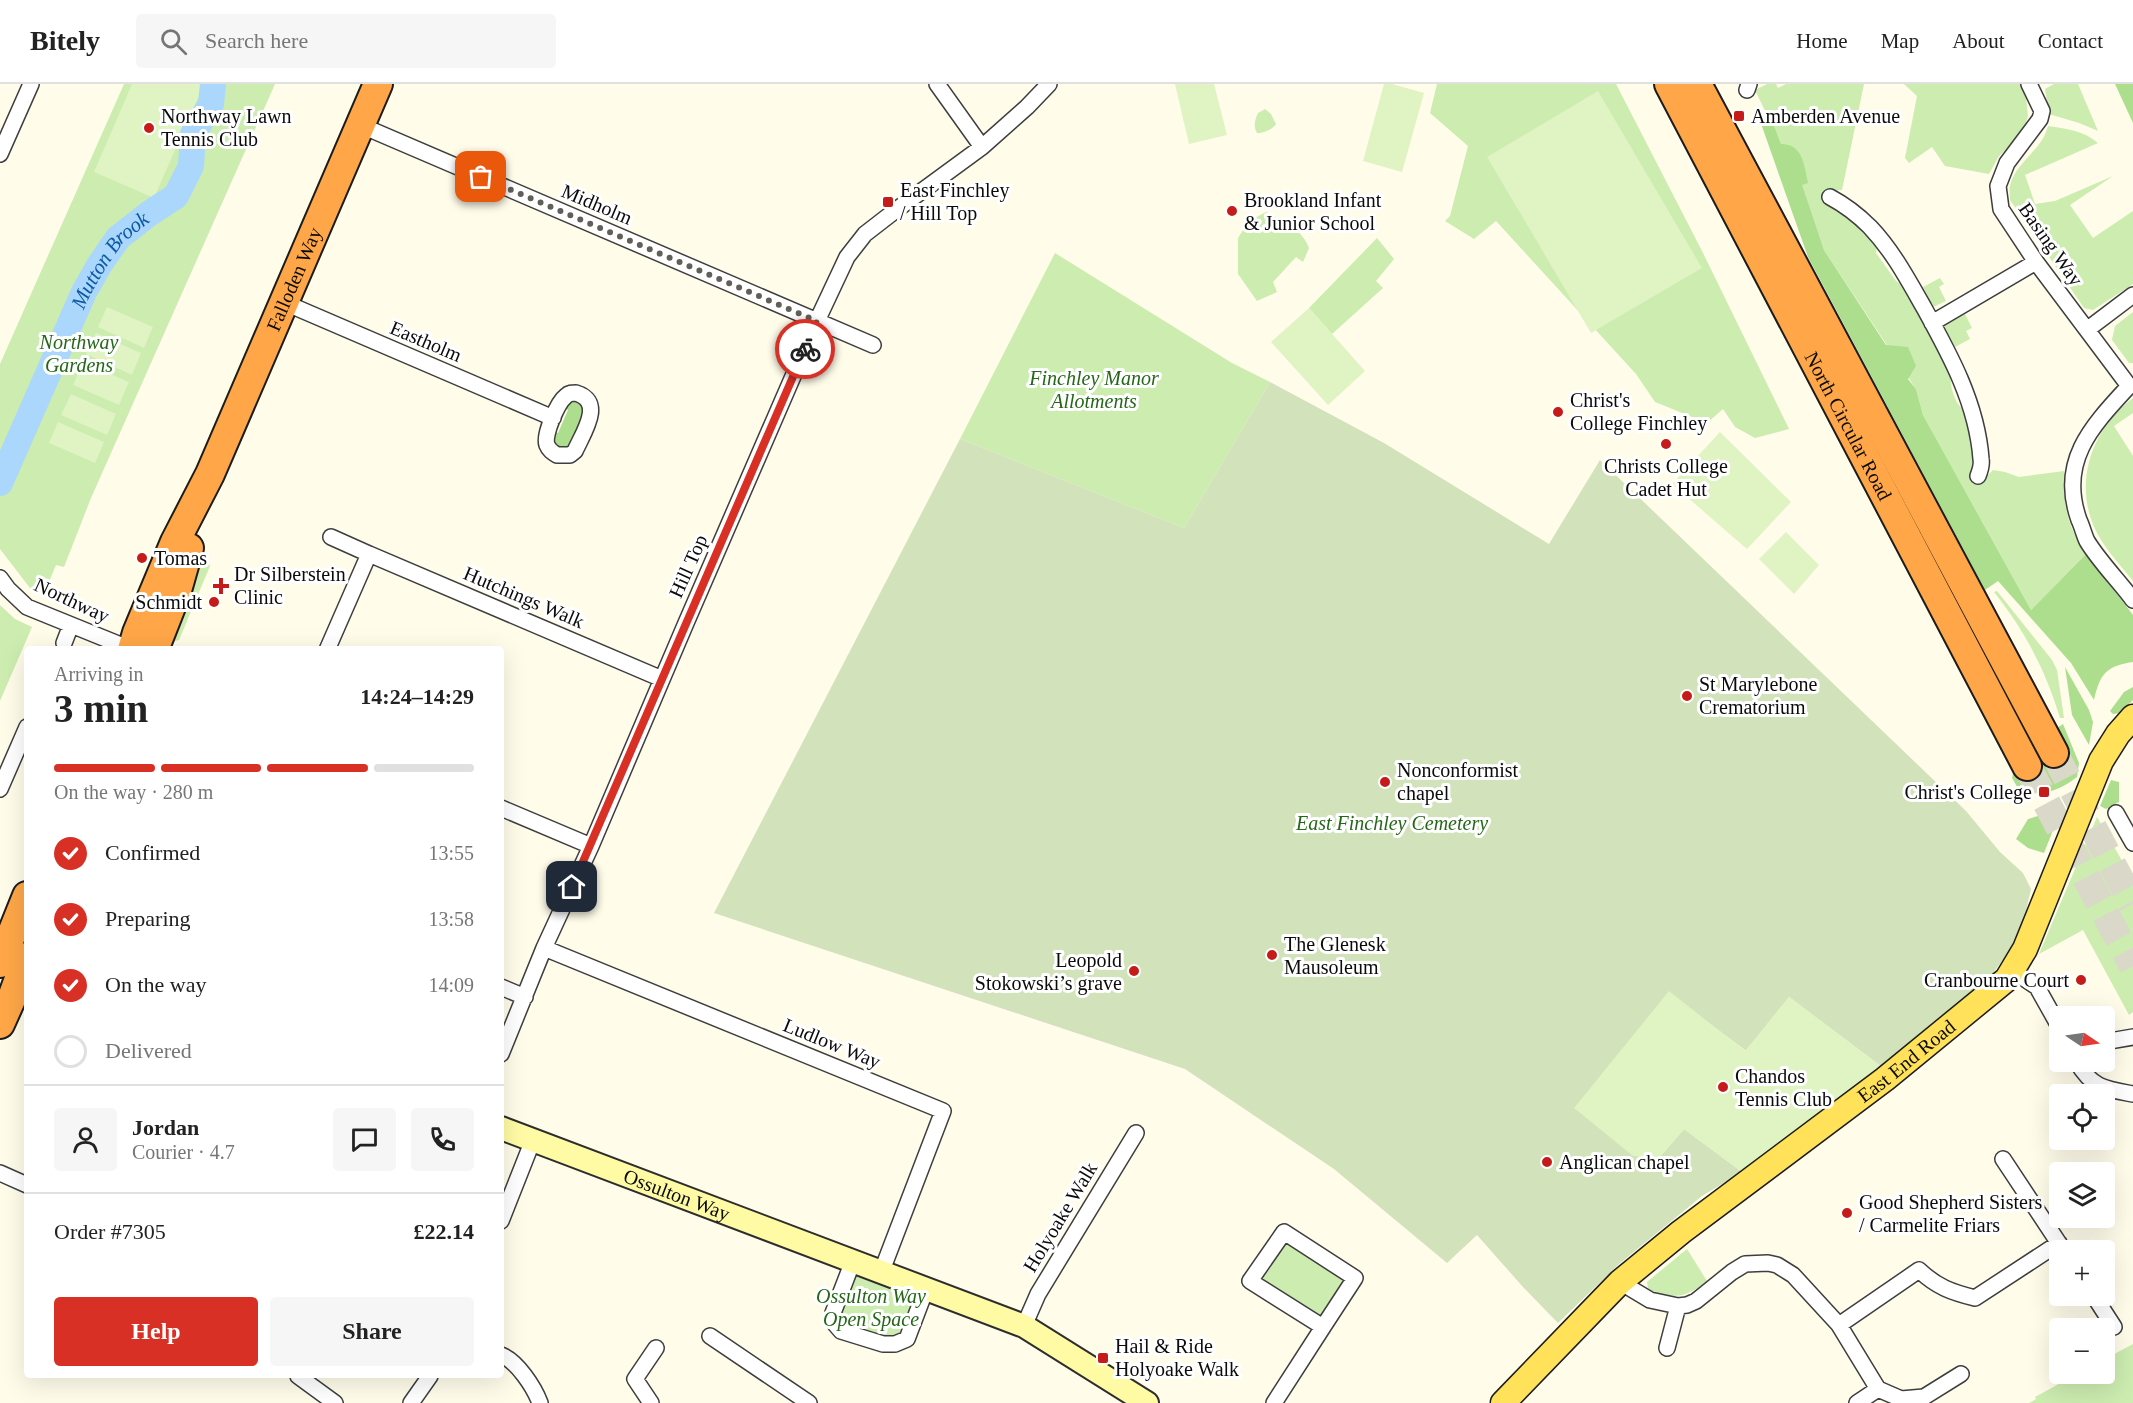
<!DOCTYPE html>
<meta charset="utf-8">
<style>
body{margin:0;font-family:Georgia,serif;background:#f6f6f6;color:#222;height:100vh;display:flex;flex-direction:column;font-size:22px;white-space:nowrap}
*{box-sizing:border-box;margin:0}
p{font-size:20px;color:#767676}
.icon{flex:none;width:33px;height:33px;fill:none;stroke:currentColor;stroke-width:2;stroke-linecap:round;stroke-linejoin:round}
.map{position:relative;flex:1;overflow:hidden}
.details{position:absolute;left:24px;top:562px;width:480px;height:732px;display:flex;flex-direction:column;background:#fff;border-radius:6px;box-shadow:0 6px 24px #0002}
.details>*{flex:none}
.needle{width:39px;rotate:103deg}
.controls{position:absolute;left:2049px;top:922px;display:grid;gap:12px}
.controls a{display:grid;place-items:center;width:66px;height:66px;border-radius:6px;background:#fff;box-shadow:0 6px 24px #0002;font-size:30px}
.pin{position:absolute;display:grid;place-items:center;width:51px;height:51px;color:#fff;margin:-26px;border-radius:12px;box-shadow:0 3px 9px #0006}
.courier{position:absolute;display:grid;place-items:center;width:60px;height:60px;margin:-30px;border:4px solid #d93025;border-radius:50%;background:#fff;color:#222;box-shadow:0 2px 8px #0007}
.summary em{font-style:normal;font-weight:600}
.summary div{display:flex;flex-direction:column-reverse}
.summary{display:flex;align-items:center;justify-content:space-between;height:102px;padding:0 30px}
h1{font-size:39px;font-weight:600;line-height:45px}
.bar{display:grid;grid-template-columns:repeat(4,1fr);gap:9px 6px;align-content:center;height:72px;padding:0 30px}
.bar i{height:8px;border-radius:4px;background:#e0e0e0}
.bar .on{background:#d93025}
.bar p{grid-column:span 4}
.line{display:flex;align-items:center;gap:15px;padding:0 30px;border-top:2px solid #e0e0e0}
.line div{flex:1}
.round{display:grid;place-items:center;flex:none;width:63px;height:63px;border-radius:6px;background:#f6f6f6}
ol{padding:0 30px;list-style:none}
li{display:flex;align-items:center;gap:18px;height:66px}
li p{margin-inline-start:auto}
li .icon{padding:6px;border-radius:50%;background:#d93025;color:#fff;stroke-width:4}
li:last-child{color:#767676}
li i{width:33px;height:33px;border:3px solid #e0e0e0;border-radius:50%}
.button{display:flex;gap:12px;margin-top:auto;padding:12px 30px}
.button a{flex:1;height:69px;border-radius:6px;background:#d93025;color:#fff;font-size:24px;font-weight:600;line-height:69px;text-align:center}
.button a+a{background:#f6f6f6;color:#222}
header{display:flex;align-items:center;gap:36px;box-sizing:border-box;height:84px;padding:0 30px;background:#fff;border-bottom:2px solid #e0e0e0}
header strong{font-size:28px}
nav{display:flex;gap:33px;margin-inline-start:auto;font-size:21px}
.search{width:420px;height:54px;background:#f6f6f6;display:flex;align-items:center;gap:15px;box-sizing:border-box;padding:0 21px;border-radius:6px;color:#767676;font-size:22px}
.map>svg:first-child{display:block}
</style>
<header>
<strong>Bitely</strong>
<div class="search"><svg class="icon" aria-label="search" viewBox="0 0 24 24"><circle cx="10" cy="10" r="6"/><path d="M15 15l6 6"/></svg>Search here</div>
<nav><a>Home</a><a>Map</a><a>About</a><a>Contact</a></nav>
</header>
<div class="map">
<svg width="2133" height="1319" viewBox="0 0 2133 1319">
<rect width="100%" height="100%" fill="#fffcea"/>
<path fill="#ccecb0" d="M 124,0 L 275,0 L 91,414 L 64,483 L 56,481 L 43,512 L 30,504 L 0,465 L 0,280 Z
M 1437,0 L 1616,0 L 1702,167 L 1789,345 L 1755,354 L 1735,343 L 1723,325 L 1707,339 L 1655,318 L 1636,290 L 1496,137 L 1474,155 L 1445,137 L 1450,132 L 1468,62 L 1430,29 Z
M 1767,0 L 1776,0 L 1778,4 L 1786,0 L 1864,0 L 1842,106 L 1829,107 L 1825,120 L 1841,124 L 1877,162 L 1876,169 L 1896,197 L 1903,202 L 1951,287 C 1949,302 1954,320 1967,329 L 1982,397 L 1993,386 L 2005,388 L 2019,393 L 2064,387 C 2063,421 2067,442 2086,470 L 2031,526 L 1923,331 L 1916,305 L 1824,166 L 1801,101 L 1755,6 Z
M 1904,0 L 2020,0 L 2026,14 L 2028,32 L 2022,50 L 1999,72 L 1989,90 L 1945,82 L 1932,63 L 1909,79 L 1905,74 L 1917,12 Z
M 2054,0 L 2078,0 L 2098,47 L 2079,39 L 2049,30 L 2045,5 Z
M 1265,25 L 1271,30 L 1276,40 C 1273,45 1263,50 1257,49 C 1253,43 1255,35 1258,29 Z
M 2048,42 C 2066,45 2083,46 2098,59 L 2025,91 L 2035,120 L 2055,117 L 2113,92 L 2070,121 L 2093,154 L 2133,127 L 2133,200 L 2093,226 L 2084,224 L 2010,116 C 2010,112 2009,106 2010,102 C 2015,78 2042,67 2048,42 Z
M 1266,128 C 1283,137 1302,145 1309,164 L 1303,178 L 1296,173 L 1273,198 L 1277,208 L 1257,217 L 1238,190 L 1238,154 L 1249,137 Z
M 1377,154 L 1394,175 L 1376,197 L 1383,204 L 1332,250 L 1309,224 Z
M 1055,169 L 1232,279 L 1270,298 L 1184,444 L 960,355 Z
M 1940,194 L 1944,200 L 1939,203 L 1946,217 L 1933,223 L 1923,203 Z
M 2133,228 L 2133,279 L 2129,279 L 2112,256 L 2115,242 Z
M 1965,230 L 1972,244 L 1966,247 L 1970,255 L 1955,263 L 1943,242 Z
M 2133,314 L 2133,329 L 2114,342 L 2133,372 L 2133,497 C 2121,482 2106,466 2097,449 C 2072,401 2091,345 2133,314 Z
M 194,474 L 208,477 L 210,482 L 179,556 L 172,558 Z
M 1997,507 L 2052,576 L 2057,586 L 2064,634 L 2060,634 C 2046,587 2025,547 1994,508 Z
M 0,521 L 15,535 L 32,543 L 0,617 Z
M 2097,733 L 2133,796 L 2133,928 L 2129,931 L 2083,846 L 2039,870 Z
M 1284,1148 L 1355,1194 L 1323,1243 L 1250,1197 Z
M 1687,1165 L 1707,1197 C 1691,1209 1682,1215 1662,1210 C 1656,1208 1652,1208 1648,1204 L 1647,1198 Z
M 854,1189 L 919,1213 L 905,1251 L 891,1256 L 845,1243 L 841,1227 Z
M 2133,1260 L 2133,1319 L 2029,1319 L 2036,1315 L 2035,1313 L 2077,1290 L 2104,1290 L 2105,1275 Z"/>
<path fill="#adde8e" d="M 2115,0 L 2133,0 L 2133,39 Z
M 1770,32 L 1781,60 C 1803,60 1804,81 1808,99 L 1802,101 L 1824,166 L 1886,261 L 1908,263 L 1916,282 L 1908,295 L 1916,305 L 1923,331 L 2031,526 L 2086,470 L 2133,531 L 2133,578 C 2106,582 2100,590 2094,616 L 2071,579 L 1998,497 L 1985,506 L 1808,173 L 1759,34 Z
M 571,314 L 587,324 L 572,364 L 555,365 L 552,347 L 558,349 L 568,326 L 562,323 Z
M 2065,583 L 2089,626 L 2093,638 L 2089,661 L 2072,631 Z
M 2133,603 L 2133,616 L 2121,629 L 2113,630 L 2110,627 L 2124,608 Z
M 2063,640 L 2079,679 L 2077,693 C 2057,708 2044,712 2019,706 L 2012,694 L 2013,689 L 2067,662 L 2057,644 Z
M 2111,696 L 2119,698 L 2119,718 L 2106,725 L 2100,722 Z
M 2041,731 L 2059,731 L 2044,769 L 2028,764 L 2016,755 L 2028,735 Z"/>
<path fill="#d2e2ba" d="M 1270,298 L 1384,359 L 1549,460 L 1600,376 L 1966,727 L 2000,768 L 2023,789 L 2031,805 L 2025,831 L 2014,860 L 1991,892 L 1882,983 L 1789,913 L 1746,967 L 1668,908 L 1659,1074 L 1684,1045 L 1742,1088 L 1702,1112 L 1619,1180 L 1558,1239 L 1523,1203 L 1477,1151 L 1447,1179 L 1334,1085 L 1185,985 L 714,829 L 960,355 L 1184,444 Z"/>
<path fill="#dff3c3" d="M 132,0 L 204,0 L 154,114 L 94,88 Z
M 1175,0 L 1214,0 L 1227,51 L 1189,60 Z
M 1384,0 L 1392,0 L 1424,9 L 1402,88 L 1363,77 Z
M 1598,7 L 1702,184 L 1591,249 L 1487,73 Z
M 107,223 L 153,243 L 144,264 L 98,243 Z
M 1309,224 L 1365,287 L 1328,321 L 1271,258 Z
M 96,249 L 141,269 L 132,291 L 86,270 Z
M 83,278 L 129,298 L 119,321 L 73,301 Z
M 71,310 L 116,330 L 107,351 L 61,331 Z
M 58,338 L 104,358 L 95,379 L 49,359 Z
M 1720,348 L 1791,418 L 1747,465 L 1672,400 Z
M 1786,448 L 1819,481 L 1794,510 L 1759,475 Z
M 1669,907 L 1745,967 L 1789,913 L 1882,983 L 1742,1088 L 1684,1045 L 1659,1074 L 1633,1072 L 1574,1024 Z"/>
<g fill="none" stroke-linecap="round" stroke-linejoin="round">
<path stroke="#aad7fb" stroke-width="26" id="s1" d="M 0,399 L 84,208 L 100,180 L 118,154 L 150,129 L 176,112 L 191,82 L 193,50 L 211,20 L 213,0"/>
<path stroke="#dad8c9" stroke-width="28" stroke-dasharray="28 14" stroke-linecap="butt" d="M 2054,669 L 2133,820
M 2027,682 L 2133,882"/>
<g stroke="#3e3e3e" stroke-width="18">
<path id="street" d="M 937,0 L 982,63
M 2029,0 L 2042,27 L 2040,35 L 2007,79 L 1998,102 L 2001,125 L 2036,178 L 2129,302 C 2092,342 2058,377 2079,436 C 2082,442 2084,451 2087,457 C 2099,477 2119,497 2133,516
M 1747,6 L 1749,0
M 360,41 L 873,261
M 0,70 L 31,0
M 1830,113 C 1845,121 1857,130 1870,143 C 1892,166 1907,194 1923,222 C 1949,269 1977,319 1981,375 C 1982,380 1980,387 1978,392
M 283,218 L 553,334
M 1932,239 L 2036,178
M 2088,245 L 2133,211
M 576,309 C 605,318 583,349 575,367 L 570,371 L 557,371 C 552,368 549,366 547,361 C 543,351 558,318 566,312 C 569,309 572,309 576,309 Z
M 331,453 L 369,470
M 0,494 L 8,505 L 27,523 L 133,566
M 64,559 L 71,541
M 327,566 L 369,470 L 662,595
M 0,705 L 27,643
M 501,724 L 591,762
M 2116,729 L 2133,759
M 544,864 L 943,1027 L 881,1189
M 2013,887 L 2037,903 L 2060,944
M 501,903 L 525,913
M 2104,958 L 2133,953
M 501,970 L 544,864 L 591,762 L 686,539 L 817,237 L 847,173 L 865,150 L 896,126 L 982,63 L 1027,23 L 1049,0
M 2077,978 C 2092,1004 2105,1005 2133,1010
M 2003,1075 L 2064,1167
M 0,1089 L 27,1101
M 501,1137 L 533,1056
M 1284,1148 L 1355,1194 L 1323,1243 L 1250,1197 Z
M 853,1177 L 833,1229 L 835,1240 L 841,1247 L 883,1260 L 895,1260 L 907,1255 L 926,1205
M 1620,1198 L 1650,1216 L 1678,1222 L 1687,1221 L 1696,1217 L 1732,1188 L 1745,1180 L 1768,1179 L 1777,1181 L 1793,1191 L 1839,1241 L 1878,1305
M 2094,1212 L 2114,1243
M 1839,1241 L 1919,1186 C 1937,1203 1951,1208 1975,1214 L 2059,1159
M 1024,1242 L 1038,1210 L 1136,1049
M 710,1252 L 809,1319
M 1667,1264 L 1678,1222
M 501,1271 C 517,1277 534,1303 540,1319
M 298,1292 L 335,1319
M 1878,1305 L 1901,1315 L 1924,1313 L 1961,1290
M 411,1319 L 430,1292
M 651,1319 L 635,1295 L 656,1264
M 1274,1319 L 1323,1243
M 1857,1319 L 1878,1305"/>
</g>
<g stroke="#2d2d2d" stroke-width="26">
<g id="secondary">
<path id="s2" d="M 501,1044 L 1024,1242 L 1147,1319"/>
</g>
</g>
<g stroke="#1c1c1c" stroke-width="27">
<g id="primary">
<path id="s3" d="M 1503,1319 L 1620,1198 L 1681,1148 L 1885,995 L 2007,895 L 2025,865 L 2101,677 L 2118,650 L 2133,633"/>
</g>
</g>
<g stroke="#1c1c1c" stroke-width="32">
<g id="highway">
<path id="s4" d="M 1669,0 L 2027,682"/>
<path d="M 1697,0 L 2054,669"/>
<path id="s5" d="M 132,566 L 137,549 L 175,458 L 210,390 L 378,0"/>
<path d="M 154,566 L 176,510 L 189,464"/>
<path d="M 0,879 L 27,812"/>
<path d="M 0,940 L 13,911 L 27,873"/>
</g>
</g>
<use href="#street" stroke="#fff" stroke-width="15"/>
<use href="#secondary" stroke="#fffba5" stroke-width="22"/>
<use href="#primary" stroke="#ffe15a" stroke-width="24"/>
<use href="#highway" stroke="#ffa748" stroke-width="28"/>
</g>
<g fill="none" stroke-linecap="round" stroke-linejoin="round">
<path stroke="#605f59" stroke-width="6" stroke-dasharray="0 10.8" d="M 481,93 L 817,237 L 805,265"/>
<path stroke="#d93025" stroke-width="8" d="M 572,803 L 805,265"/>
</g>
<g fill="#c61c19" stroke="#fff" stroke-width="2">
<rect x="1733" y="26" width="12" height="12" rx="3"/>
<circle cx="149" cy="44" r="6"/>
<rect x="882" y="112" width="12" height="12" rx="3"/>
<circle cx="1232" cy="127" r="6"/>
<circle cx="1558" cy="328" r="6"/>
<circle cx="1666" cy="360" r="6"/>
<circle cx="142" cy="474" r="6"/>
<path d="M218 493h6v6h6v6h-6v6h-6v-6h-6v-6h6z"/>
<circle cx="214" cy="518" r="6"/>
<circle cx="1687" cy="612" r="6"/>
<circle cx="1385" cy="698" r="6"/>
<rect x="2038" y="702" width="12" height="12" rx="3"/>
<circle cx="1272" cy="871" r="6"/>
<circle cx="1134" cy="887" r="6"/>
<circle cx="2081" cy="896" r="6"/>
<circle cx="1723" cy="1003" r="6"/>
<circle cx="1547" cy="1078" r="6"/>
<circle cx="1847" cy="1129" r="6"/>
<rect x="1097" y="1268" width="12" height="12" rx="3"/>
</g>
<g text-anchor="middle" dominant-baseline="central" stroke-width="6" stroke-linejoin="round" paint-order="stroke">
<g font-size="20" fill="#0b0b0b" stroke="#fff" text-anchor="start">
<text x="161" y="32">Northway Lawn<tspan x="161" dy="23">Tennis Club</tspan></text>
<text x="1751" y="32">Amberden Avenue</text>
<text x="900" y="106">East Finchley<tspan x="900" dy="23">/ Hill Top</tspan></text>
<text x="1244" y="116">Brookland Infant<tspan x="1244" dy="23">&amp; Junior School</tspan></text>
<text x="1570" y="316">Christ's<tspan x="1570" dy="23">College Finchley</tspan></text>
<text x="1666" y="382" text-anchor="middle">Christs College<tspan x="1666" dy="23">Cadet Hut</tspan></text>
<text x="154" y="474">Tomas</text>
<text x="234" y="490">Dr Silberstein<tspan x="234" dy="23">Clinic</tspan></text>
<text x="202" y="518" text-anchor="end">Schmidt</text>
<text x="1699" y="600">St Marylebone<tspan x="1699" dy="23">Crematorium</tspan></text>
<text x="1397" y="686">Nonconformist<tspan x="1397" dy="23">chapel</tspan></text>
<text x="2032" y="708" text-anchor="end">Christ's College</text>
<text x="1284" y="860">The Glenesk<tspan x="1284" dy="23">Mausoleum</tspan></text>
<text x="1122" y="876" text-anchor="end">Leopold<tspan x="1122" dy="23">Stokowski’s grave</tspan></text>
<text x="2069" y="896" text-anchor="end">Cranbourne Court</text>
<text x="1735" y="992">Chandos<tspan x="1735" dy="23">Tennis Club</tspan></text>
<text x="1559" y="1078">Anglican chapel</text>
<text x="1859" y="1118">Good Shepherd Sisters<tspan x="1859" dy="23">/ Carmelite Friars</tspan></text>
<text x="1115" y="1262">Hail &amp; Ride<tspan x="1115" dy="23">Holyoake Walk</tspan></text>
</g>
<g font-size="20" fill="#0b0b0b" stroke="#fff">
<text transform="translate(597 120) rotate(23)">Midholm</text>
<text transform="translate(2051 160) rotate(55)">Basing Way</text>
<text stroke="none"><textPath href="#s5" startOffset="405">Falloden Way</textPath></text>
<text transform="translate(426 257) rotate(23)">Eastholm</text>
<text stroke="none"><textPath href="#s4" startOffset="386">North Circular Road</textPath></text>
<text transform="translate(688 482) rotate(-66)">Hill Top</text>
<text transform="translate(524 513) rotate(23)">Hutchings Walk</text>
<text transform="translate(72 516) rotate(25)">Northway</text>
<text transform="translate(832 959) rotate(22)">Ludlow Way</text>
<text stroke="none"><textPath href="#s3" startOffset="530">East End Road</textPath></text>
<text stroke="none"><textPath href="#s2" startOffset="188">Ossulton Way</textPath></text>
<text transform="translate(1060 1133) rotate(-59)">Holyoake Walk</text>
</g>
<g font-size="20" font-style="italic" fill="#236717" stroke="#fff">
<text x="79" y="258">Northway<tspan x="79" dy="23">Gardens</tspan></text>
<text x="1094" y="294">Finchley Manor<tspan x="1094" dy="23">Allotments</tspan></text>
<text x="1392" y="739">East Finchley Cemetery</text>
<text x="871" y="1212">Ossulton Way<tspan x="871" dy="23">Open Space</tspan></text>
</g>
<g font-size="21" font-style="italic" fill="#0c59a6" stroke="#fff">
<text stroke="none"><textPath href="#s1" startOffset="250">Mutton Brook</textPath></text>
</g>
</g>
</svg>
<div class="controls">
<a><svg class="needle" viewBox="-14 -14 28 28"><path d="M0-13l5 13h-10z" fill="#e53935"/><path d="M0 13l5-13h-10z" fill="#767676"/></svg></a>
<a><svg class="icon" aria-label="locate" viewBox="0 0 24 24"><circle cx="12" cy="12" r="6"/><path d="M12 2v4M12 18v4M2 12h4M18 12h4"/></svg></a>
<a><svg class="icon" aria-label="layers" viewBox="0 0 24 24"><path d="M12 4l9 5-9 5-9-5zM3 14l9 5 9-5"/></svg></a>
<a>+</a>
<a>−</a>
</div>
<div class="pin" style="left:481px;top:93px;background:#ea580c"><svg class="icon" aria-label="bag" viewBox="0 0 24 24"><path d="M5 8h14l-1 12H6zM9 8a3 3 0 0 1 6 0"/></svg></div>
<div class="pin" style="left:572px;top:803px;background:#1f2937"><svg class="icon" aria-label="home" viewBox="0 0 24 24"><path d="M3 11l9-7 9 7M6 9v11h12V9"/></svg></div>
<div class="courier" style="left:805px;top:265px"><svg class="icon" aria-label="bike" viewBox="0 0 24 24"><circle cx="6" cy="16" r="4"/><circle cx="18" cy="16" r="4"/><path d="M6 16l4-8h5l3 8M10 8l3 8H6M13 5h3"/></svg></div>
<section class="details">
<div class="summary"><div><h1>3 min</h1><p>Arriving in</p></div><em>14:24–14:29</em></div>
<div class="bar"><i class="on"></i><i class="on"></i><i class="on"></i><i></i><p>On the way · 280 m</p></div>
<ol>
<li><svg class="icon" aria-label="check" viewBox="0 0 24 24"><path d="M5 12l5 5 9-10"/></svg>Confirmed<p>13:55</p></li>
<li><svg class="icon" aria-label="check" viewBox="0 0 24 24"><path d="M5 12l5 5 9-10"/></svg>Preparing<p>13:58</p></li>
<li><svg class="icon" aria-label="check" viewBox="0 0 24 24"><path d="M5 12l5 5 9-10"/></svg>On the way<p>14:09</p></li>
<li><i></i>Delivered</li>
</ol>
<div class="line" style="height:108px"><a class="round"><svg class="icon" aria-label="person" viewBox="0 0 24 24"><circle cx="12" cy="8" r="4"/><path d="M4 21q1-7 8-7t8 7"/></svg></a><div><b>Jordan</b><p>Courier · 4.7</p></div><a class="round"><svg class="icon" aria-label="chat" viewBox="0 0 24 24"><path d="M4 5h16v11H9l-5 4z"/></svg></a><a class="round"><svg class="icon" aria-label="phone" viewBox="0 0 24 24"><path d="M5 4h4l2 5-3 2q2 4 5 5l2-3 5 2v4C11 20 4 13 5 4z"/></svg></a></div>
<div class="line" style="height:78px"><div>Order #7305</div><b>£22.14</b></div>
<div class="button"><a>Help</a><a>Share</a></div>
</section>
</div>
